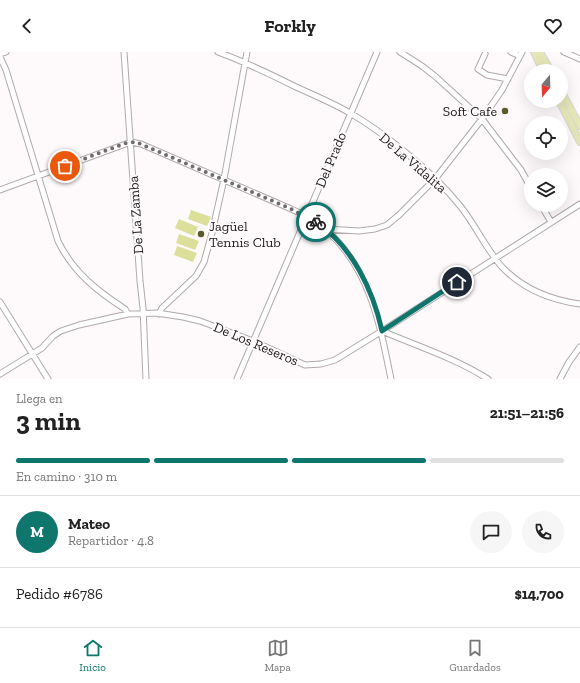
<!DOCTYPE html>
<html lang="es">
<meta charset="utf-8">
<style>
body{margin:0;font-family:"Zilla Slab",serif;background:#f6f6f6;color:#222;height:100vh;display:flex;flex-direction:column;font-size:15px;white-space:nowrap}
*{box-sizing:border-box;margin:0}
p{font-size:13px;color:#767676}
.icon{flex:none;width:22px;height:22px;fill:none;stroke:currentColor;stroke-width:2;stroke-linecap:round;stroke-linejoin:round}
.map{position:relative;height:327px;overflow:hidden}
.side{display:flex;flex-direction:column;background:#fff;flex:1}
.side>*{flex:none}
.needle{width:26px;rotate:199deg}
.buttons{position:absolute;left:524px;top:12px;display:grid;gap:8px}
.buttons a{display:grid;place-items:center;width:44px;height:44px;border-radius:50%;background:#fff;box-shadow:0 4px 16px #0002;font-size:20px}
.pin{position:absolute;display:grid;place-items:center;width:34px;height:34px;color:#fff;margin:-17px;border:2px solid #fff;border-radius:50%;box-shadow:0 1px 4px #0007}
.courier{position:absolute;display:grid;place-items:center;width:40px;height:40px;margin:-20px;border:3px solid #0f766e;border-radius:50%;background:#fff;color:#222;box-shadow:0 1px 5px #0007}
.head em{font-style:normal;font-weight:700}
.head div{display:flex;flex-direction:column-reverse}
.head{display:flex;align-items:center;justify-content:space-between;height:68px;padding:0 16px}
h1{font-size:26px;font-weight:700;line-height:30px}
.bar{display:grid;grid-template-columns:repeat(4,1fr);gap:6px 4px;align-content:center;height:48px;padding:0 16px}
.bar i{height:5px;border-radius:3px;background:#e0e0e0}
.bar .selected{background:#0f766e}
.bar p{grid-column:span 4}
.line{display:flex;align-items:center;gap:10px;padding:0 16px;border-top:1px solid #e0e0e0}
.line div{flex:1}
.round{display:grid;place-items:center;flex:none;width:42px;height:42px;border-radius:21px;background:#f6f6f6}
header{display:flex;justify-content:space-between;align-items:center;height:52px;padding:0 16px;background:#fff;font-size:18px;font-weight:700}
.menu{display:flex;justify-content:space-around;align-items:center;height:56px;border-top:1px solid #e0e0e0;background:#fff;font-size:11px;color:#767676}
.menu a{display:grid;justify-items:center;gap:2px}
.menu .selected{color:#0f766e}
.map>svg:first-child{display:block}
</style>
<header><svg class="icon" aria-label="back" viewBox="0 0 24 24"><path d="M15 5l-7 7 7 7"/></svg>Forkly<svg class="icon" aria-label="heart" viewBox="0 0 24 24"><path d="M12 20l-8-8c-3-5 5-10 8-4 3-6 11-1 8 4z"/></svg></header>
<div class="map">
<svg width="580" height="327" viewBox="0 0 580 327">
<rect width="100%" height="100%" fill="#fef9fb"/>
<path fill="#dcdf9a" d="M 191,158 L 211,165 L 207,174 L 188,167 Z
M 179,167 L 198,175 L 194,184 L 175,176 Z
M 179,182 L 199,189 L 195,198 L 176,191 Z
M 177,194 L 197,201 L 193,210 L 174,203 Z"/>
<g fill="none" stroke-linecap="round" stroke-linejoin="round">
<g stroke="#b1a9ac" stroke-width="7">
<path id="minor" d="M 124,0 L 140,229 L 143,256 L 146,327
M 218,0 C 245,10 270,22 296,35 C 314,43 333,51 350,61 C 369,72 388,86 405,100 C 425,116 445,135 461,155 C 476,174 486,197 502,215 C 523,237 551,248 580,252
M 400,0 L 422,14 L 436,25 L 482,67 L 521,118 L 531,136
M 511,0 L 520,4
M 564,0 L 580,7
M 0,2 L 6,0
M 485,2 L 478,17 L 487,23 L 508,27
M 0,5 L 6,18 L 58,189 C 73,220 97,239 125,257 L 128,262
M 0,138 L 131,90 L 141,92 L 289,156 C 302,162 316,168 326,178 C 370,216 380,273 391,327
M 541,153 L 551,170
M 326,177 L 359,179 L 375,177 L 387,173 L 399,163 L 435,127 L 482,67 L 502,38 L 522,0
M 0,250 L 48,327
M 159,262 L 162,256 L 196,224 L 204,210 L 212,181 L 224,127 L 247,0
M 382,279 C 417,294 455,306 488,327
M 0,322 L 42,296 L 53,284 L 61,279 L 79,273 L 128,262 L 157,261 L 183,265 L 200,269 L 253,289 L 305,313 L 321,312 L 335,308 L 382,279 L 580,152
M 237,327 L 377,0
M 560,327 L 569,310 L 580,295"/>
</g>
<g stroke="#d7d7d7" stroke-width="8">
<path id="major" d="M 534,0 L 543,19
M 540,0 L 551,19
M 561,39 L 580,74
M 559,49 L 580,90"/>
</g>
<use href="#minor" stroke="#fff" stroke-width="5"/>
<use href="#major" stroke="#e4e6b6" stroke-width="6"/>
</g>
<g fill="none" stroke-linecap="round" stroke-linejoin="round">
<path stroke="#706c6e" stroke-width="4" stroke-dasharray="0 7.2" d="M 65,114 L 126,91 L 136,90 L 289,156 L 316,170"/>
<path stroke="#0f766e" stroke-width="5" d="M 316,170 C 352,194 373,238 382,279 L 457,230"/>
</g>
<g fill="#5a5b29" stroke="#fef9fb" stroke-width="1.5">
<circle cx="505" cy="59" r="4"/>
<circle cx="201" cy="182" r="4"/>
</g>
<g text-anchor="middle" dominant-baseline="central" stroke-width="4" stroke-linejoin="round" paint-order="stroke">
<g font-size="14" fill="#232022" stroke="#fef9fb" text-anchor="end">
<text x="497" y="59">Soft Cafe</text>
<text x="209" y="174" text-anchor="start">Jagüel<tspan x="209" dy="16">Tennis Club</tspan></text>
</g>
<g font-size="14" fill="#232022" stroke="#fef9fb">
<text transform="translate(331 108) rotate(-67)">Del Prado</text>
<text transform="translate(413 111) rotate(41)">De La Vidalita</text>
<text transform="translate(136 163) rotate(-94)">De La Zamba</text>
<text transform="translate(256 292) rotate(23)">De Los Reseros</text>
</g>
</g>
</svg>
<div class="buttons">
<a><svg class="needle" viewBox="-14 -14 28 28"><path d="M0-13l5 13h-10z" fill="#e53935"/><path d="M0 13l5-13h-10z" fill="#767676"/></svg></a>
<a><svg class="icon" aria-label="locate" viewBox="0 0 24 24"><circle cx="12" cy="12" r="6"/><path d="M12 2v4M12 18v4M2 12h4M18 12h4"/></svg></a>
<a><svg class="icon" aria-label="layers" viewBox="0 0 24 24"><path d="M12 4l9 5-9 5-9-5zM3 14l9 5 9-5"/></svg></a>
</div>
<div class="pin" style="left:65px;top:114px;background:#ea580c"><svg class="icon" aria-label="bag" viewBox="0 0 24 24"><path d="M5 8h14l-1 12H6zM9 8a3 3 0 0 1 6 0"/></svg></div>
<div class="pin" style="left:457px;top:230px;background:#1f2937"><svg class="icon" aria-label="home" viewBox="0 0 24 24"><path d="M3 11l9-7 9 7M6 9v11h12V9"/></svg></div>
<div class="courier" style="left:316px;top:170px"><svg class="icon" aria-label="bike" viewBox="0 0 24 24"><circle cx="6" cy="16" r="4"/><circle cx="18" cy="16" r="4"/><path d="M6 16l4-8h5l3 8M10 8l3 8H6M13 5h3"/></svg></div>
</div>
<section class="side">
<div class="head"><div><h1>3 min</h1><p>Llega en</p></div><em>21:51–21:56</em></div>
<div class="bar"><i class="selected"></i><i class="selected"></i><i class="selected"></i><i></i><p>En camino · 310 m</p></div>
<div class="line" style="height:72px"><b class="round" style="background:#0f766e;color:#fff">M</b><div><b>Mateo</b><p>Repartidor · 4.8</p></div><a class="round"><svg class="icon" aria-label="chat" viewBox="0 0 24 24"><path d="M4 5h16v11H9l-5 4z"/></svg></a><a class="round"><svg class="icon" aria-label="phone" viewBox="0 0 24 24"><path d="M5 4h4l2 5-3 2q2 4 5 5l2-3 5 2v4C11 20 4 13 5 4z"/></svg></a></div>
<div class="line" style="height:52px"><div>Pedido #6786</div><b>$14,700</b></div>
</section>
<nav class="menu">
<a class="selected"><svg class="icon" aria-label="home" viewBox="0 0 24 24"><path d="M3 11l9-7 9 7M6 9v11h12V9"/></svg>Inicio</a>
<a><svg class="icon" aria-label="map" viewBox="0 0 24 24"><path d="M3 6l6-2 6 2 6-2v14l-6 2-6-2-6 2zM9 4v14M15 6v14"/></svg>Mapa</a>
<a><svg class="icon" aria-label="saved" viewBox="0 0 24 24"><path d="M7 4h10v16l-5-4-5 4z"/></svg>Guardados</a>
</nav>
